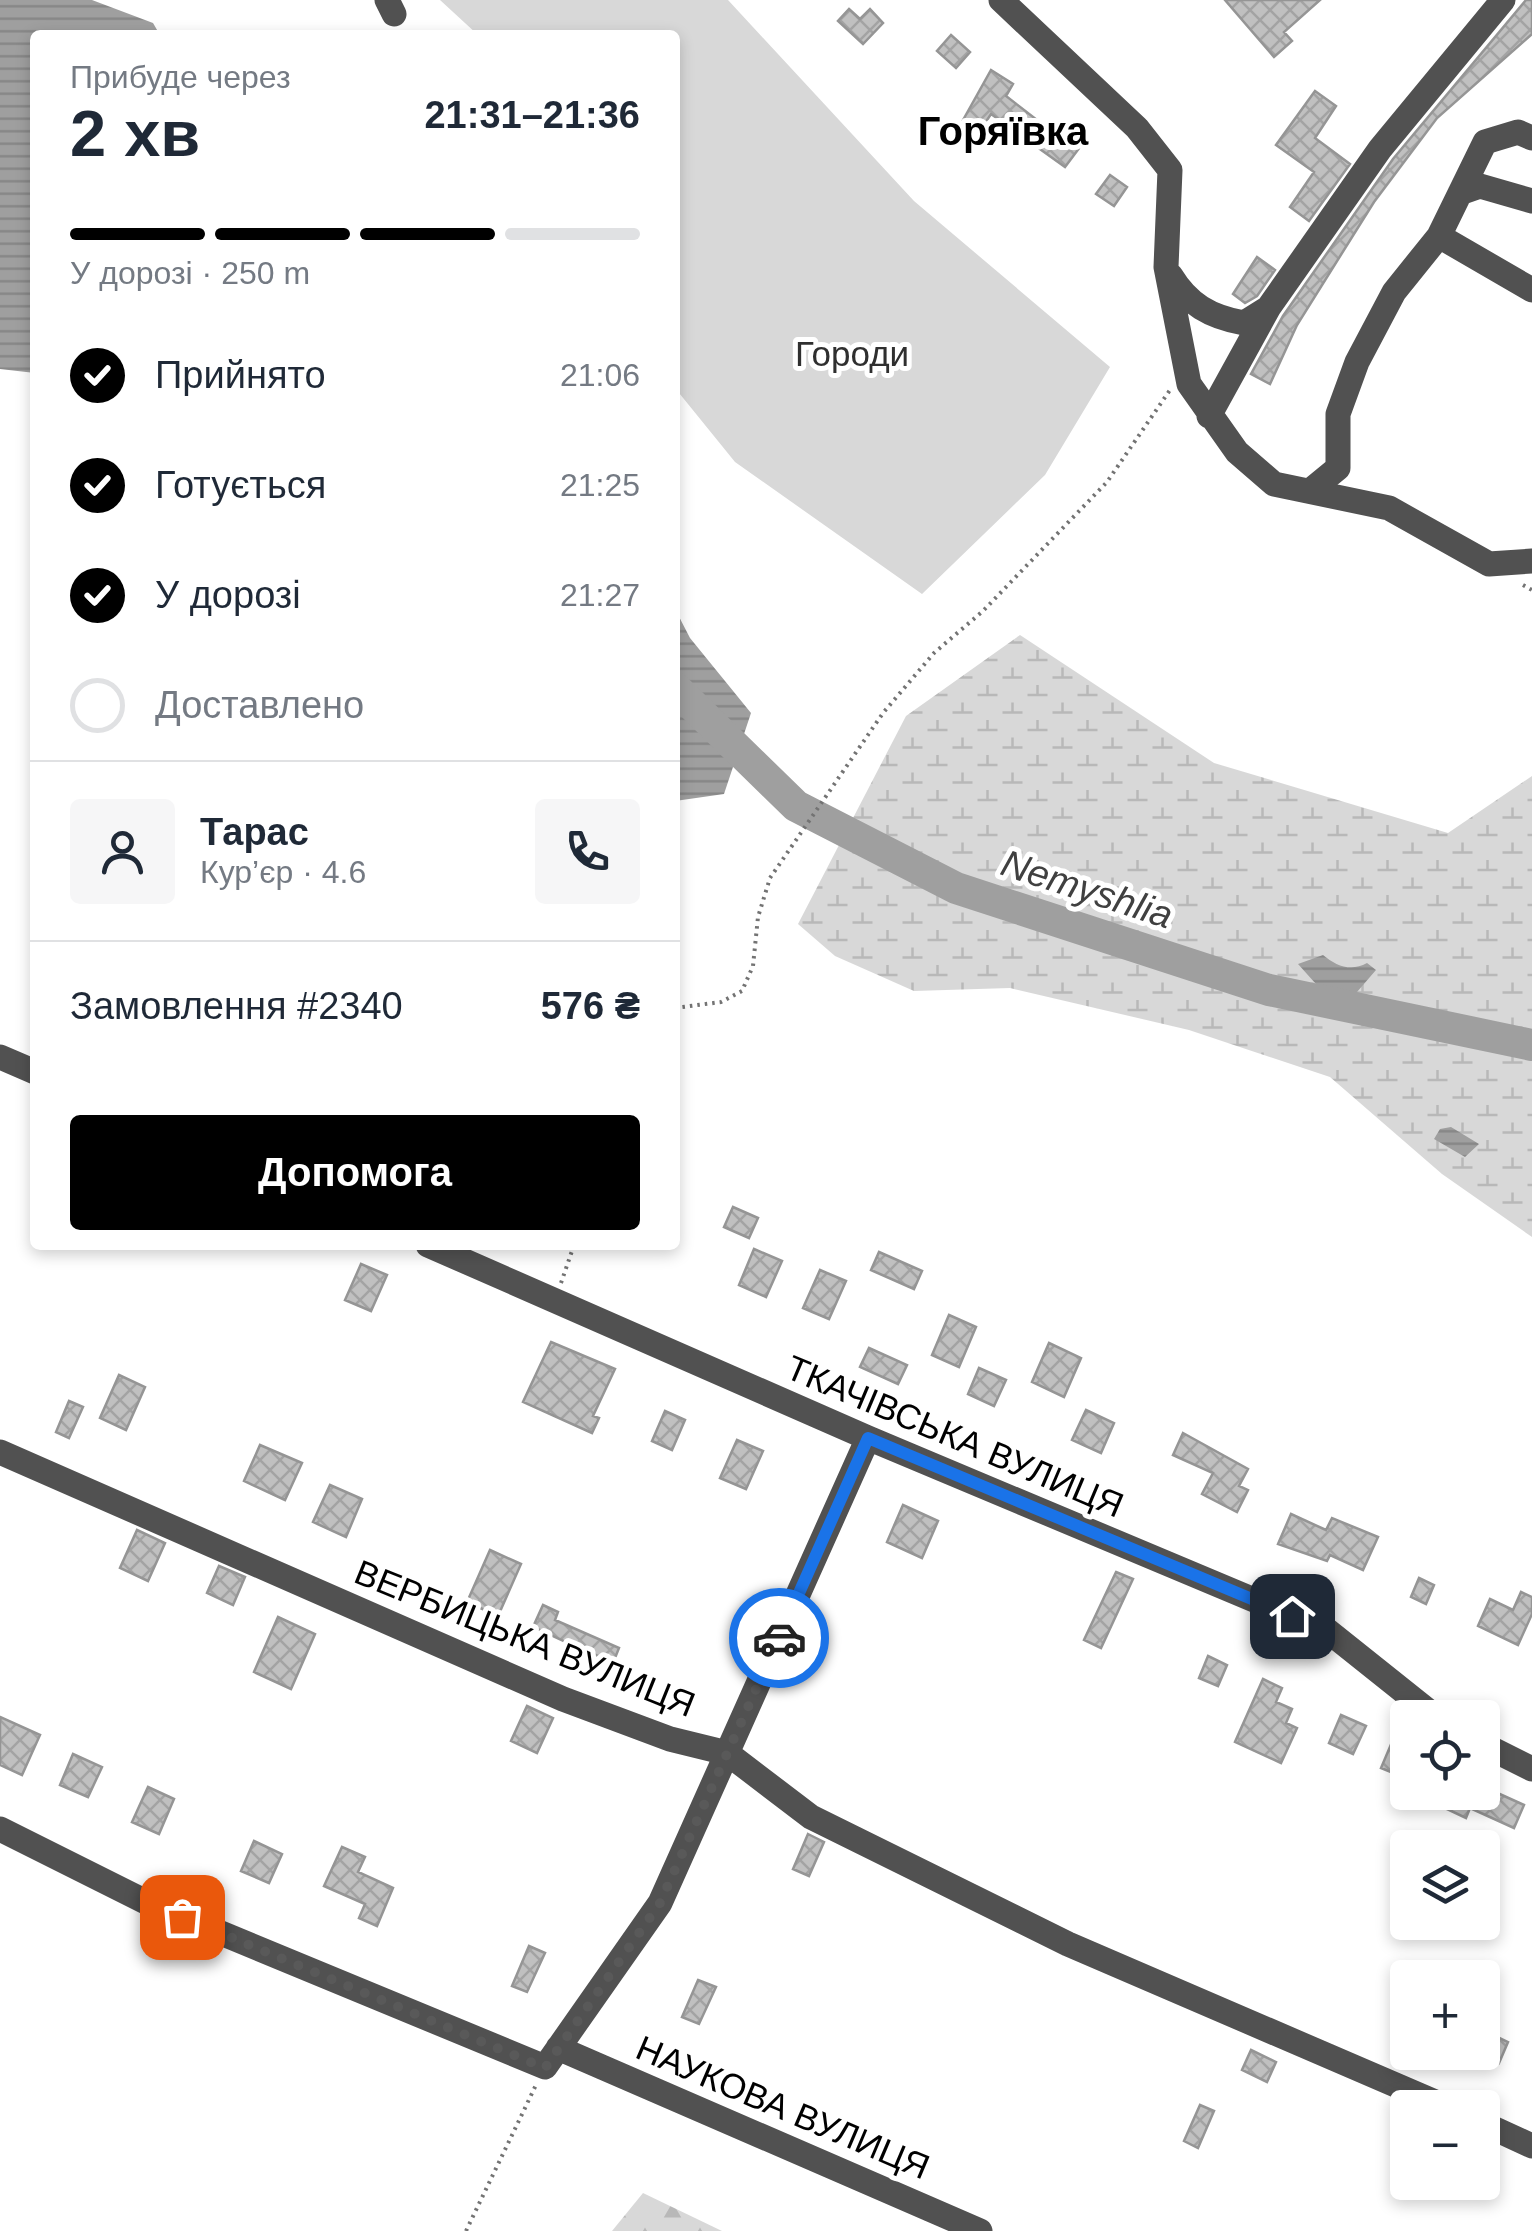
<!DOCTYPE html>
<html lang="uk">
<meta charset="utf-8">
<style>
body{margin:0;font-family:Arial,sans-serif;background:#f6f6f7;color:#1f2937;height:100vh;display:flex;flex-direction:column;font-size:38px;white-space:nowrap}
*{box-sizing:border-box;margin:0}
p{font-size:32px;color:#747a83}
.icon{flex:none;width:55px;height:55px;fill:none;stroke:currentColor;stroke-width:2;stroke-linecap:round;stroke-linejoin:round}
.map{position:relative;flex:1;overflow:hidden}
.panel{position:absolute;left:30px;top:30px;width:650px;height:1220px;display:flex;flex-direction:column;background:#fff;border-radius:10px;box-shadow:0 5px 15px #0003}
.panel>*{flex:none}
.fabs{position:absolute;left:1390px;top:1700px;display:grid;gap:20px}
.fabs a{display:grid;place-items:center;width:110px;height:110px;border-radius:10px;background:#fff;box-shadow:0 5px 15px #0003;font-size:50px}
.pin{position:absolute;display:grid;place-items:center;width:85px;height:85px;color:#fff;margin:-42px;border-radius:20px;box-shadow:0 5px 15px #0006}
.courier{position:absolute;display:grid;place-items:center;width:100px;height:100px;margin:-50px;border:8px solid #1a73e8;border-radius:50%;background:#fff;color:#222;box-shadow:0 2px 12px #0007}
.head em{font-style:normal;font-weight:700}
.head div{display:flex;flex-direction:column-reverse}
.head{display:flex;align-items:center;justify-content:space-between;height:170px;padding:0 40px}
h1{font-size:65px;font-weight:700;line-height:75px}
.bar{display:grid;grid-template-columns:repeat(4,1fr);gap:15px 10px;align-content:center;height:120px;padding:0 40px}
.bar i{height:12px;border-radius:8px;background:#e0e1e3}
.bar .on{background:#000}
.bar p{grid-column:span 4}
.line{display:flex;align-items:center;gap:25px;padding:0 40px;border-top:2px solid #e0e1e3}
.line div{flex:1}
.round{display:grid;place-items:center;flex:none;width:105px;height:105px;border-radius:10px;background:#f6f6f7}
ol{padding:0 40px;list-style:none}
li{display:flex;align-items:center;gap:30px;height:110px}
li p{margin-inline-start:auto}
li .icon{padding:10px;border-radius:50%;background:#000;color:#fff;stroke-width:4}
li:last-child{color:#747a83}
li i{width:55px;height:55px;border:5px solid #e0e1e3;border-radius:50%}
.action{display:flex;gap:20px;margin-top:auto;padding:20px 40px}
.action a{flex:1;height:115px;border-radius:10px;background:#000;color:#fff;font-size:40px;font-weight:700;line-height:115px;text-align:center}
.map>svg:first-child{display:block}
</style>
<div class="map">
<svg width="1532" height="2231" viewBox="0 0 1532 2231">
<defs>
<pattern id="forest-firs" width="22" height="20" patternUnits="userSpaceOnUse" patternTransform="scale(2.5)"><rect width="22" height="20" fill="#d8d8d8"/><path d="M5 1l3.5 6h-7zM16 11l3.5 6h-7z" fill="#b8b8b8"/></pattern>
<pattern id="wetland-marsh" width="20" height="14" patternUnits="userSpaceOnUse" patternTransform="scale(2.5)"><rect width="20" height="14" fill="#d8d8d8"/><path d="M1 5h8M5 5V1M11 12h8M15 12V8" fill="none" stroke="#b8b8b8"/></pattern>
<pattern id="water-rules" width="6" height="5" patternUnits="userSpaceOnUse" patternTransform="scale(2.5)"><rect width="6" height="5" fill="#9f9f9f"/><path d="M0 2.5h6" fill="none" stroke="#878787"/></pattern>
<pattern id="building-cross-hatch" width="8" height="8" patternUnits="userSpaceOnUse" patternTransform="scale(2.5)"><rect width="8" height="8" fill="#c0c0c0"/><path d="M0 0l8 8M0 8l8-8" fill="none" stroke="#a3a3a3"/></pattern>
</defs>
<rect width="100%" height="100%" fill="#fff"/>
<path fill="#d8d8d8" d="M 440,0 L 728,0 L 914,201 L 1110,367 L 1045,475 L 922,594 L 735,462 L 675,388 L 675,35 L 478,35 Z"/>
<path fill="url(#forest-firs)" d="M 643,2193 L 722,2231 L 612,2231 Z"/>
<path fill="url(#wetland-marsh)" d="M 1020,635 L 1214,763 L 1448,833 L 1532,776 L 1532,1237 L 1442,1174 L 1330,1077 L 1189,1030 L 1010,988 L 914,991 L 835,956 L 798,924 L 906,716 Z"/>
<path fill="url(#water-rules)" d="M 0,0 L 92,0 L 153,23 L 160,35 L 35,35 L 35,373 L 0,369 Z
M 675,609 L 690,638 L 751,713 L 724,794 L 675,801 Z
M 1323,955 C 1336,966 1351,972 1367,963 L 1376,970 L 1357,992 L 1324,993 L 1298,964 Z
M 1451,1127 L 1479,1144 L 1465,1157 L 1434,1139 L 1440,1129 Z"/>
<g fill="none" stroke-linecap="round" stroke-linejoin="round">
<path stroke="#9f9f9f" stroke-width="32" d="M 675,688 L 796,806 L 956,888 L 1269,990 L 1532,1045"/>
</g>
<path fill="url(#building-cross-hatch)" stroke="#959595" stroke-width="2.5" d="M 1225,0 L 1320,0 L 1284,32 L 1292,41 L 1274,57 Z
M 1526,0 L 1532,0 L 1532,34 L 1437,118 L 1374,202 L 1297,325 L 1270,384 L 1251,374 L 1283,316 L 1393,159 Z
M 849,9 L 860,19 L 870,9 L 883,23 L 863,44 L 838,21 Z
M 951,35 L 970,52 L 956,68 L 937,51 Z
M 991,70 L 1013,84 L 1006,96 L 1059,137 L 1062,133 L 1080,147 L 1065,167 L 991,114 L 974,140 L 958,129 Z
M 1315,91 L 1336,106 L 1315,138 L 1350,164 L 1309,221 L 1290,207 L 1314,172 L 1276,145 Z
M 1110,175 L 1127,187 L 1114,206 L 1096,194 Z
M 1257,257 L 1275,270 L 1257,296 L 1245,303 L 1233,294 Z
M 733,1207 L 758,1218 L 749,1238 L 724,1227 Z
M 754,1249 L 782,1261 L 766,1297 L 739,1285 Z
M 879,1252 L 922,1271 L 914,1289 L 871,1270 Z
M 361,1264 L 387,1275 L 371,1311 L 345,1300 Z
M 820,1270 L 846,1281 L 829,1319 L 803,1308 Z
M 949,1315 L 976,1327 L 959,1367 L 932,1355 Z
M 551,1342 L 615,1369 L 593,1416 L 599,1418 L 592,1433 L 523,1402 Z
M 1049,1343 L 1081,1358 L 1064,1397 L 1032,1382 Z
M 869,1348 L 907,1365 L 898,1384 L 860,1367 Z
M 979,1368 L 1006,1380 L 994,1406 L 968,1394 Z
M 119,1375 L 145,1387 L 126,1430 L 100,1418 Z
M 69,1401 L 83,1407 L 69,1438 L 56,1432 Z
M 1086,1410 L 1114,1423 L 1101,1453 L 1072,1440 Z
M 665,1411 L 685,1420 L 672,1450 L 652,1441 Z
M 1183,1433 L 1248,1469 L 1239,1486 L 1248,1490 L 1237,1512 L 1202,1494 L 1213,1473 L 1173,1455 Z
M 737,1440 L 763,1451 L 746,1489 L 720,1478 Z
M 260,1445 L 302,1463 L 285,1500 L 244,1481 Z
M 330,1485 L 362,1499 L 346,1537 L 313,1522 Z
M 903,1505 L 938,1521 L 922,1558 L 887,1542 Z
M 1291,1514 L 1326,1530 L 1332,1518 L 1378,1537 L 1363,1570 L 1330,1555 L 1327,1561 L 1278,1544 Z
M 137,1530 L 165,1543 L 148,1581 L 120,1568 Z
M 490,1550 L 521,1564 L 498,1616 L 467,1602 Z
M 219,1566 L 245,1577 L 233,1605 L 207,1593 Z
M 1116,1572 L 1133,1579 L 1101,1648 L 1084,1640 Z
M 1419,1578 L 1434,1585 L 1426,1604 L 1411,1597 Z
M 1521,1592 L 1532,1597 L 1532,1614 L 1518,1645 L 1478,1626 L 1490,1599 L 1513,1610 Z
M 543,1605 L 558,1612 L 555,1620 L 619,1648 L 613,1663 L 583,1649 L 579,1659 L 562,1651 L 566,1642 L 533,1627 Z
M 278,1617 L 315,1634 L 291,1689 L 254,1672 Z
M 1208,1656 L 1227,1665 L 1218,1686 L 1199,1678 Z
M 1263,1679 L 1282,1688 L 1276,1702 L 1292,1709 L 1286,1723 L 1297,1728 L 1281,1763 L 1235,1742 Z
M 527,1706 L 553,1718 L 537,1753 L 511,1741 Z
M 1341,1715 L 1366,1726 L 1353,1754 L 1329,1743 Z
M 0,1717 L 40,1735 L 22,1775 L 0,1765 Z
M 1395,1735 L 1408,1741 L 1408,1779 L 1381,1768 Z
M 73,1754 L 102,1767 L 88,1797 L 60,1785 Z
M 1482,1786 L 1524,1805 L 1514,1828 L 1470,1808 L 1466,1818 L 1411,1792 L 1482,1792 Z
M 148,1787 L 174,1799 L 159,1834 L 132,1822 Z
M 808,1834 L 824,1842 L 809,1876 L 793,1869 Z
M 254,1841 L 282,1854 L 269,1883 L 241,1871 Z
M 342,1847 L 365,1857 L 358,1872 L 393,1888 L 377,1926 L 359,1918 L 365,1904 L 324,1886 Z
M 529,1946 L 545,1953 L 527,1992 L 512,1986 Z
M 698,1980 L 716,1987 L 699,2024 L 682,2017 Z
M 1491,2034 L 1508,2042 L 1499,2063 L 1481,2055 Z
M 1251,2050 L 1276,2062 L 1267,2082 L 1242,2070 Z
M 1200,2105 L 1214,2111 L 1198,2148 L 1184,2141 Z"/>
<g fill="none" stroke-linecap="round" stroke-linejoin="round">
<path stroke="#737373" stroke-width="4" stroke-dasharray="2.5 5" stroke-linecap="butt" d="M 1523,585 L 1532,590
M 675,1008 L 721,1002 L 742,991 L 753,966 L 758,917 L 770,878 L 883,713 L 934,653 L 983,611 L 1107,482 L 1170,390
M 561,1283 L 574,1245
M 466,2231 L 536,2085"/>
<path stroke="#515151" stroke-width="25" d="M 387,0 L 394,14
M 1001,0 L 1137,128 L 1170,170 L 1166,267 L 1189,384 L 1237,452 L 1274,484 L 1389,508 L 1489,564 L 1532,561
M 1460,193 L 1480,186 L 1532,201
M 1439,236 L 1532,290
M 1171,276 C 1188,304 1210,317 1244,323 L 1268,308
M 1209,416 L 1269,307 L 1380,149 L 1503,0
M 1310,491 L 1338,468 L 1338,414 L 1357,362 L 1394,292 L 1439,236 L 1485,142 L 1518,132 L 1532,138
M 0,1057 L 35,1072
M 428,1245 L 868,1438 L 1328,1631 L 1437,1718
M 0,1452 L 563,1699 L 670,1739 L 727,1753 L 811,1817 L 1068,1944 L 1449,2108
M 1482,1744 L 1532,1769
M 0,1829 L 146,1902 L 545,2067 L 660,1903 L 868,1438
M 558,2048 L 980,2231
M 1482,2123 L 1532,2146"/>
</g>
<g fill="none" stroke-linecap="round" stroke-linejoin="round">
<path stroke="#595959" stroke-width="10" stroke-dasharray="0 18" d="M 182,1917 L 545,2068 L 660,1903 L 779,1638"/>
<path stroke="#1a73e8" stroke-width="12" d="M 779,1638 L 868,1438 L 1292,1616"/>
</g>
<g text-anchor="middle" dominant-baseline="central" stroke-width="10" stroke-linejoin="round" paint-order="stroke">
<g font-size="35" fill="#2f2f2f" stroke="#fff">
<text x="852" y="353">Городи</text>
</g>
<g font-size="35" fill="#000" stroke="#fff">
<text transform="translate(955 1436) rotate(23)">ТКАЧІВСЬКА ВУЛИЦЯ</text>
<text transform="translate(525 1638) rotate(22)">ВЕРБИЦЬКА ВУЛИЦЯ</text>
<text transform="translate(783 2107) rotate(23)">НАУКОВА ВУЛИЦЯ</text>
</g>
<g font-size="38" font-style="italic" fill="#404040" stroke="#fff">
<text transform="translate(1087 889) rotate(18)">Nemyshlia</text>
</g>
<g font-size="40" font-weight="bold" fill="#000" stroke="#fff">
<text x="1003" y="131">Горяївка</text>
</g>
</g>
</svg>
<div class="fabs">
<a><svg class="icon" aria-label="locate" viewBox="0 0 24 24"><circle cx="12" cy="12" r="6"/><path d="M12 2v4M12 18v4M2 12h4M18 12h4"/></svg></a>
<a><svg class="icon" aria-label="layers" viewBox="0 0 24 24"><path d="M12 4l9 5-9 5-9-5zM3 14l9 5 9-5"/></svg></a>
<a>+</a>
<a>−</a>
</div>
<div class="pin" style="left:182px;top:1917px;background:#ea580c"><svg class="icon" aria-label="bag" viewBox="0 0 24 24"><path d="M5 8h14l-1 12H6zM9 8a3 3 0 0 1 6 0"/></svg></div>
<div class="pin" style="left:1292px;top:1616px;background:#1f2937"><svg class="icon" aria-label="home" viewBox="0 0 24 24"><path d="M3 11l9-7 9 7M6 9v11h12V9"/></svg></div>
<div class="courier" style="left:779px;top:1638px"><svg class="icon" aria-label="car" viewBox="0 0 24 24"><path d="M5 17H2v-5l4-1 3-4h7l3 4 3 1v5h-3M9 17h6M6 11h13"/><circle cx="7" cy="17" r="2"/><circle cx="17" cy="17" r="2"/></svg></div>
<section class="panel">
<div class="head"><div><h1>2 хв</h1><p>Прибуде через</p></div><em>21:31–21:36</em></div>
<div class="bar"><i class="on"></i><i class="on"></i><i class="on"></i><i></i><p>У дорозі · 250 m</p></div>
<ol>
<li><svg class="icon" aria-label="check" viewBox="0 0 24 24"><path d="M5 12l5 5 9-10"/></svg>Прийнято<p>21:06</p></li>
<li><svg class="icon" aria-label="check" viewBox="0 0 24 24"><path d="M5 12l5 5 9-10"/></svg>Готується<p>21:25</p></li>
<li><svg class="icon" aria-label="check" viewBox="0 0 24 24"><path d="M5 12l5 5 9-10"/></svg>У дорозі<p>21:27</p></li>
<li><i></i>Доставлено</li>
</ol>
<div class="line" style="height:180px"><a class="round"><svg class="icon" aria-label="person" viewBox="0 0 24 24"><circle cx="12" cy="8" r="4"/><path d="M4 21q1-7 8-7t8 7"/></svg></a><div><b>Тарас</b><p>Кур’єр · 4.6</p></div><a class="round"><svg class="icon" aria-label="phone" viewBox="0 0 24 24"><path d="M5 4h4l2 5-3 2q2 4 5 5l2-3 5 2v4C11 20 4 13 5 4z"/></svg></a></div>
<div class="line" style="height:130px"><div>Замовлення #2340</div><b>576 ₴</b></div>
<div class="action"><a>Допомога</a></div>
</section>
</div>
